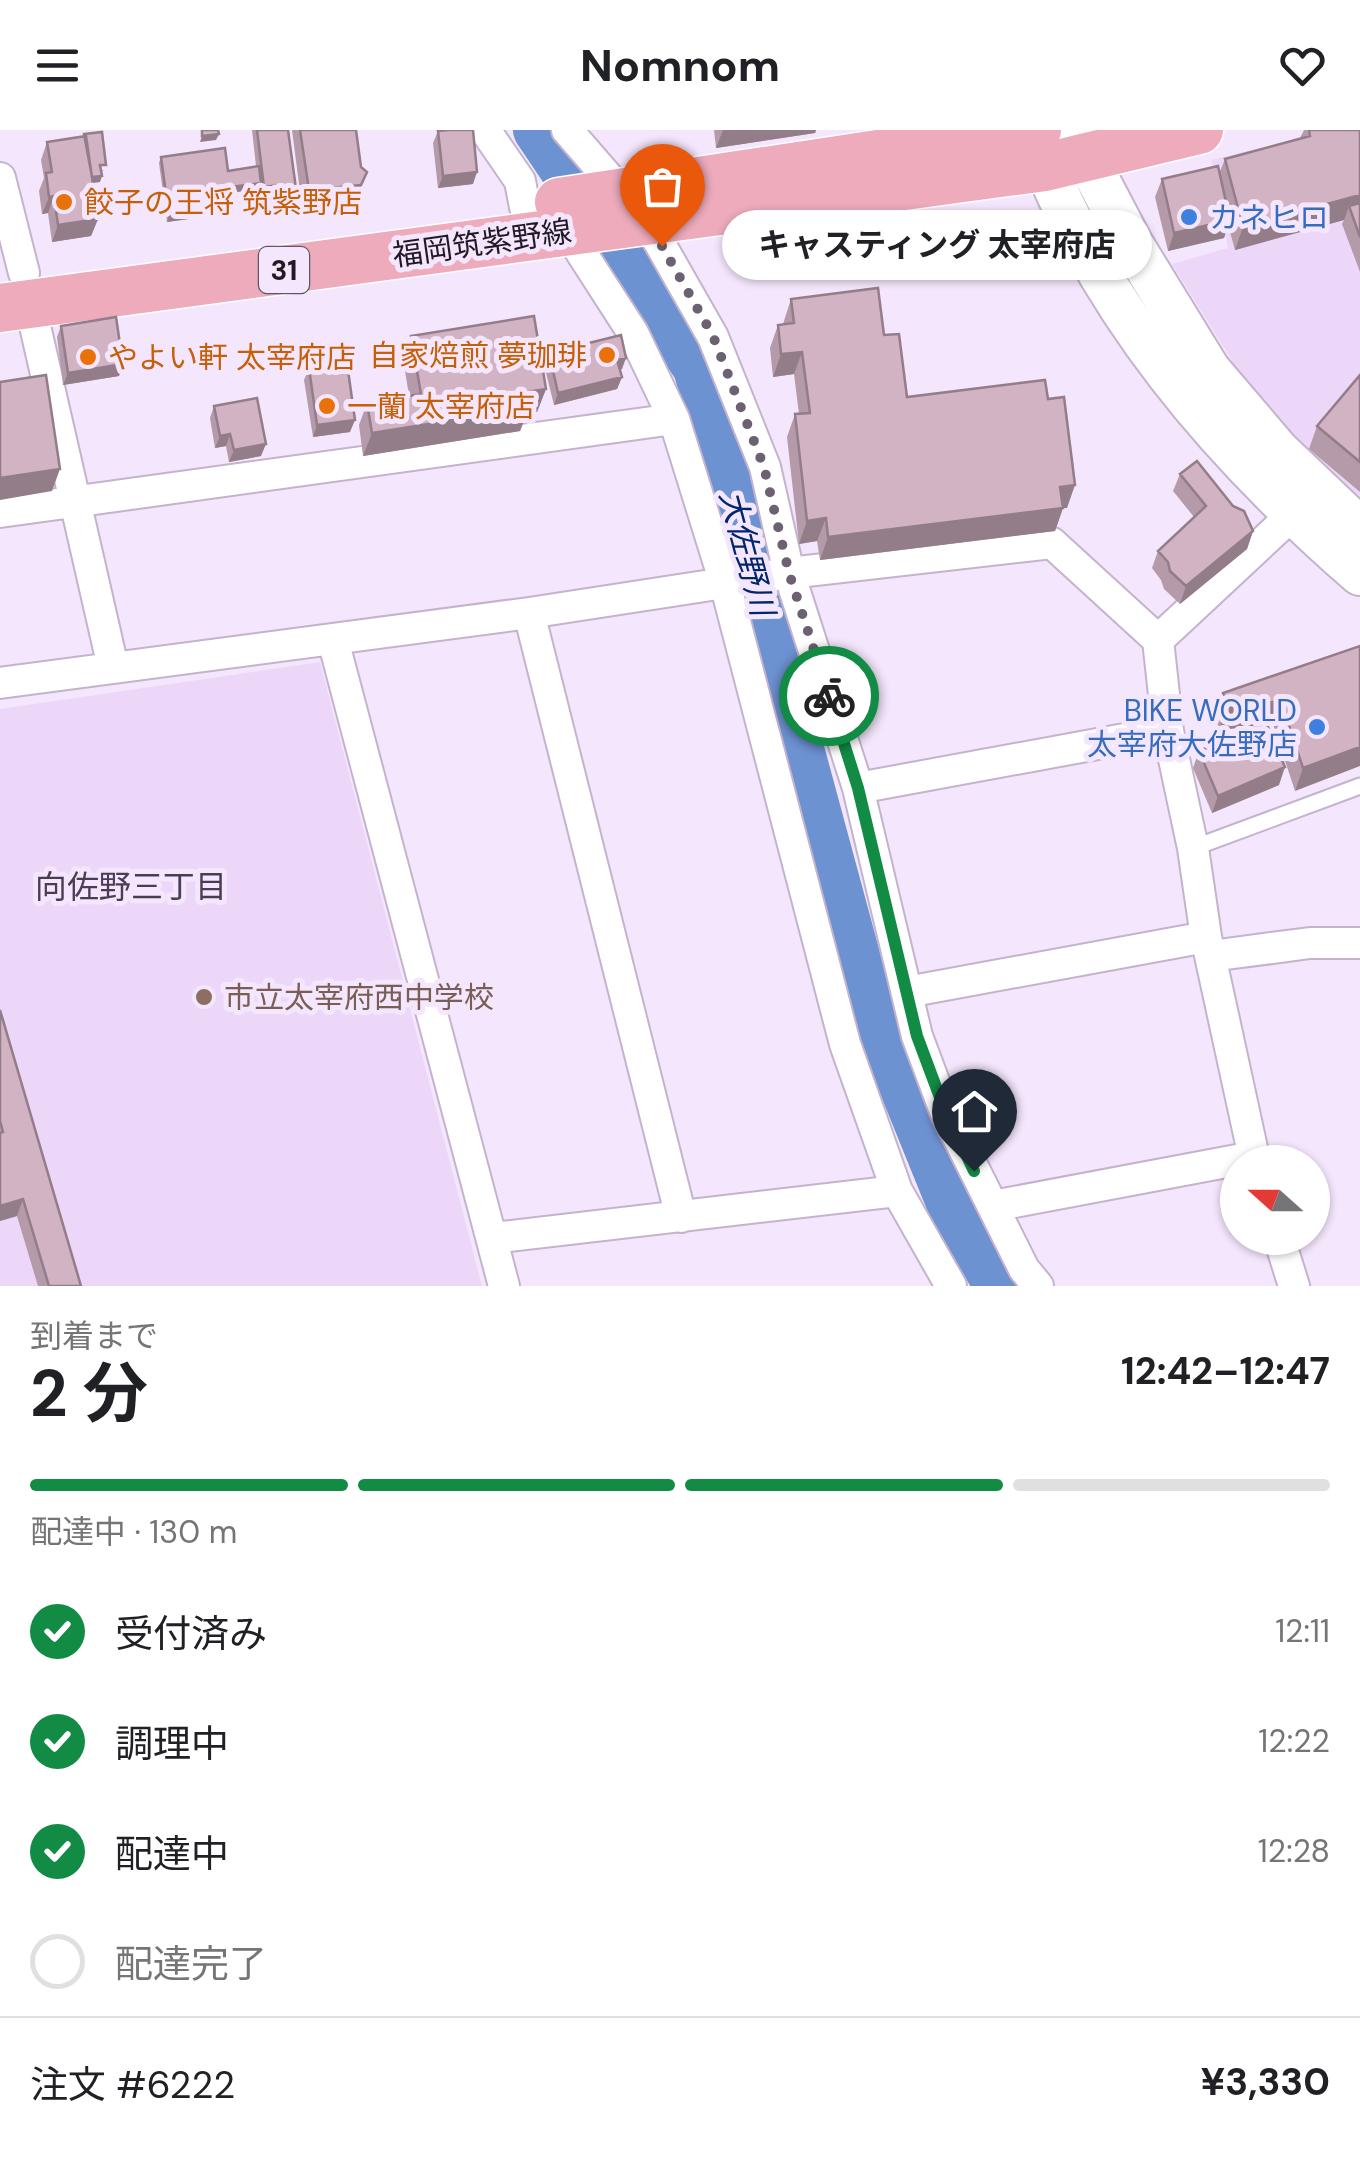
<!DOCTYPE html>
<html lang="ja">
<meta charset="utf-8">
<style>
body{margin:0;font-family:"DM Sans","Noto Sans JP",sans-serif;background:#f2f2f2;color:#202124;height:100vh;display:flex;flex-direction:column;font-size:38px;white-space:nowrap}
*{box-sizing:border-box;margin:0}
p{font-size:32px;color:#757577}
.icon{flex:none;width:55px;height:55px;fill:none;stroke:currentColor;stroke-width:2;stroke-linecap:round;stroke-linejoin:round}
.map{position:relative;height:1156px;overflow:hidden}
.details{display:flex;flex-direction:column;background:#fff;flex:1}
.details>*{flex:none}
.needle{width:65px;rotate:291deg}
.buttons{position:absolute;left:1220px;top:1015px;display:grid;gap:20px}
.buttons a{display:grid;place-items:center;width:110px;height:110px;border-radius:50%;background:#fff;box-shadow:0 2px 8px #0004;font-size:50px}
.pin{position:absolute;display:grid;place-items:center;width:85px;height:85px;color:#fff;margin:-102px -42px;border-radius:50% 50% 50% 0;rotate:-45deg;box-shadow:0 0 10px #0007}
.pin .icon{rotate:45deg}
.courier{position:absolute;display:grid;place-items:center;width:100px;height:100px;margin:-50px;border:8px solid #128b45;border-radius:50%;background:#fff;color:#222;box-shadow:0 2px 12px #0007}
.bubble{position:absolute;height:70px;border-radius:35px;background:#fff;box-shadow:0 2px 8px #0004;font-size:32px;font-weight:700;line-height:70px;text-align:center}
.head em{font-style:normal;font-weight:700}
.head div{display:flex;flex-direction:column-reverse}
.head{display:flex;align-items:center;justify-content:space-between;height:170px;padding:0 30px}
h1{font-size:65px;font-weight:700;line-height:75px}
.bar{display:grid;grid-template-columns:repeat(4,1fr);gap:15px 10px;align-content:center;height:120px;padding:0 30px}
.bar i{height:12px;border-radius:8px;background:#e0e0e0}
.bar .on{background:#128b45}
.bar p{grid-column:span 4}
.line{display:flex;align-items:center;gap:25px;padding:0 30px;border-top:2px solid #e0e0e0}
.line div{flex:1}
ol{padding:0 30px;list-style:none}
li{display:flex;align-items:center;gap:30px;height:110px}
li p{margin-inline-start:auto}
li .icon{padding:10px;border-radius:50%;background:#128b45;color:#fff;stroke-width:4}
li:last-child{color:#757577}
li i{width:55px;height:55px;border:5px solid #e0e0e0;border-radius:50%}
header{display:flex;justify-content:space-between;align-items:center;height:130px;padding:0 30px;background:#fff;font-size:45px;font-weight:700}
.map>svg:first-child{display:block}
</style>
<header><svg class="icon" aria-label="menu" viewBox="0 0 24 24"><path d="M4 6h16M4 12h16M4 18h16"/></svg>Nomnom<svg class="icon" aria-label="heart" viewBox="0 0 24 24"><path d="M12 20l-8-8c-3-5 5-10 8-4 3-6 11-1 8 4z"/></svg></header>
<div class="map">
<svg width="1360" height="1156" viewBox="0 0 1360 1156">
<rect width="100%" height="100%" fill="#f4e6fc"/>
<path fill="#edd7f9" d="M 1336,0 L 1360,0 L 1360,368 L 1298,314 L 1236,237 L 1172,134 L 1228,118 L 1211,30 Z
M 320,532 L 482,1156 L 0,1156 L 0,579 Z"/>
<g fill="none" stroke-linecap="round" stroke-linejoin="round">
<path stroke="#6d92d2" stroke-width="48" d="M 537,0 L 697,238 L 868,870 L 951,1075 L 998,1156"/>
<g stroke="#c4b3cd" stroke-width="19">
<path id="lane" d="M 1193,718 L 1360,656"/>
</g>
<g stroke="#c4b3cd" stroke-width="34">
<path id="street" d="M 485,0 L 520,51 L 525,77
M 567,0 L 620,61
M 0,48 L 24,143
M 647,91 L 713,207 L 765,337 L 789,443 L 858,658 L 917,906 L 945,981 L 1024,1139 L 1038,1156
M 568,102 L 633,203 L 674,289 L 725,453 L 845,914 L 897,1061 L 951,1156
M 30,174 L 113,537
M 0,382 L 674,289
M 529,483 L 681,1087
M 333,510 L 504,1156
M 1158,510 L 1292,385
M 0,553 L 529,483 L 789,443 L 1052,413 L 1158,510 L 1168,601 L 1193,718 L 1206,807 L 1255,1032
M 858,658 L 1168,601
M 1211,826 L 1310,813 L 1360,813
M 907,862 L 1206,807
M 993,1076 L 1253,1027
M 493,1108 L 897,1061
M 1279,1108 L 1294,1156"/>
</g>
<g stroke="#c4b3cd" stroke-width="46">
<path id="secondary" d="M 1072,0 L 1131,113 L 1209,240 L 1278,321 L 1360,399
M 1033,4 C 1098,181 1220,322 1360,444"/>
</g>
<g stroke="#fff" stroke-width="51">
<path id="primary" d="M 559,72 L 1037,0
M 0,178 L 1045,37 L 1199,0"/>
</g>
<use href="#lane" stroke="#fff" stroke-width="15"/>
<use href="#street" stroke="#fff" stroke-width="30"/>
<use href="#secondary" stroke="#fff" stroke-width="42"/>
<use href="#primary" stroke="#edabbc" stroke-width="48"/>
</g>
<path fill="#b59aa9" d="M 252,0 L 288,0 L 293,78 L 278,80 L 276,67 L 260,69 L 259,59 L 231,63 L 231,83 L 167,92 L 159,33 L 161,27 L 228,41 L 256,36 Z
M 292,0 L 356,0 L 361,60 L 354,72 L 302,77 Z
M 714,0 L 816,0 L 815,3 L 716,18 Z
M 1304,0 L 1360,0 L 1360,142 L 1342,94 L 1344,90 L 1235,120 L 1228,95 L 1224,108 L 1168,121 L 1155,67 L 1162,49 L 1219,44 L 1225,29 L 1300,8 Z
M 438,1 L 473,54 L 438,58 L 433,13 Z
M 47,12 L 104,41 L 101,41 L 100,52 L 93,53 L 98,89 L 91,106 L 52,112 L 48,83 L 42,84 L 39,61 L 44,48 L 41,30 Z
M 791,169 L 884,205 L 907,267 L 1048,269 L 1067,378 L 1063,378 L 1055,401 L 820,430 L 817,411 L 799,414 L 787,307 L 795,284 L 799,284 L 794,244 L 773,247 L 770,218 L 778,195 L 783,194 Z
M 61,196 L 123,234 L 119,246 L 63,255 L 57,207 Z
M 411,206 L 546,259 L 537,282 L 527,283 L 520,301 L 363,326 L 359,295 L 367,273 L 409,266 L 403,228 Z
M 549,223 L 622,239 L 620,240 L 622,247 L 617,259 L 554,275 L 544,235 Z
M 309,238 L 350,302 L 313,307 L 304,250 Z
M 1360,245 L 1360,362 L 1309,319 L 1317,296 Z
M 214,276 L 261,326 L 229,332 L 226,316 L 215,318 L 210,288 Z
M 1180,344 L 1253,401 L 1247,419 L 1180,474 L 1164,459 L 1161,450 L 1152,438 L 1158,421 L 1194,387 L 1173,361 Z
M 1360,516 L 1295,661 L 1273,594 L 1268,594 L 1279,655 L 1212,683 L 1193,638 L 1199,621 L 1258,596 L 1219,600 L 1215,586 L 1223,563 Z
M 0,880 L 81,1156 L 38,1156 L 17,1086 L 0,1091 Z"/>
<path fill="#937d89" d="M 723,0 L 816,0 L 815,3 L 716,18 Z
M 219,4 L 216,10 L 200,12 L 202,6 Z
M 367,42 L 354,72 L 302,77 L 309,60 Z
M 477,42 L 473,54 L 438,58 L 443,46 Z
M 102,46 L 100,52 L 88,53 L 90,47 Z
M 261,53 L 259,59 L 228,63 L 230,57 Z
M 280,55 L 276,67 L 260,69 L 264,57 Z
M 1360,65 L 1360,86 L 1349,76 L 1344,90 L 1235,120 L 1243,97 Z
M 54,66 L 48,83 L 42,84 L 49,67 Z
M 297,66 L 293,78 L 278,80 L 282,68 Z
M 233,77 L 231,83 L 167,92 L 169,86 Z
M 98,89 L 91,106 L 52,112 L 58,95 Z
M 1230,90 L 1224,108 L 1168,121 L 1174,103 Z
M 802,222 L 794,244 L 773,247 L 781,224 Z
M 626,228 L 622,239 L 613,242 L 617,230 Z
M 123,234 L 119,246 L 63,255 L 68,243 Z
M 622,247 L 617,259 L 554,275 L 558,263 Z
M 546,259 L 537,282 L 527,283 L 520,301 L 363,326 L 372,303 L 526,262 Z
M 355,290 L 350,302 L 313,307 L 317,295 Z
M 230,304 L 226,316 L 215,318 L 220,306 Z
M 266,314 L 261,326 L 229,332 L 234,320 Z
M 60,339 L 52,361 L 0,370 L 0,348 Z
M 1075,355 L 1067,378 L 1063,378 L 1055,401 L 820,430 L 828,407 Z
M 826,388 L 817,411 L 799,414 L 807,391 Z
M 1253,401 L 1247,419 L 1180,474 L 1186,456 Z
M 1281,571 L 1273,594 L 1219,600 L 1227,577 Z
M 1360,617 L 1360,636 L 1295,661 L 1303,638 Z
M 1285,637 L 1279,655 L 1212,683 L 1218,666 Z
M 23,1069 L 17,1086 L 0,1091 L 0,1076 Z"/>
<path fill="#d2b3c4" stroke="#937d89" stroke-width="2.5" d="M 202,0 L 218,0 L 219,4 L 202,6 Z
M 257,0 L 288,0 L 297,66 L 282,68 L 280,55 L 264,57 Z
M 300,0 L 356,0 L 361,37 L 367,42 L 361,55 L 309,60 Z
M 449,0 L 473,0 L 477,42 L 443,46 L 438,1 Z
M 1309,0 L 1360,0 L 1360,65 L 1243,97 L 1225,29 L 1310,6 Z
M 102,2 L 106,35 L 100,35 L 102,46 L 92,47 L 84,4 Z
M 86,6 L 98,89 L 58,95 L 54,66 L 49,67 L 46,43 L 52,42 L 47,12 Z
M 225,18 L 228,41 L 259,36 L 261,53 L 230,57 L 233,77 L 169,86 L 161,27 Z
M 1218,36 L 1230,90 L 1174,103 L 1162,49 Z
M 1360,73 L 1360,107 L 1349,76 Z
M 878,158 L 884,205 L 899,204 L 907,267 L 1045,250 L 1048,269 L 1064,267 L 1075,355 L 1060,357 L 1063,378 L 828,407 L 826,388 L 807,391 L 795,284 L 810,283 L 802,222 L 781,224 L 778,195 L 794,193 L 791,169 Z
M 534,186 L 546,259 L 526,262 L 529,278 L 372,303 L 367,273 L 421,264 L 411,206 Z
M 116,187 L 123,234 L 68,243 L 61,196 Z
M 621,205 L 626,228 L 617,230 L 622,247 L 558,263 L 549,223 Z
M 347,233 L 355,290 L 317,295 L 309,238 Z
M 46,245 L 60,339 L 0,348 L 0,252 Z
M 1360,245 L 1360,332 L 1317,296 Z
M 257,268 L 266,314 L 234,320 L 230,304 L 220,306 L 214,276 Z
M 1197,331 L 1233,376 L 1244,381 L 1253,401 L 1186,456 L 1170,441 L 1168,432 L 1158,421 L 1206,376 L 1180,344 Z
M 1360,516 L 1360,617 L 1303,638 L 1281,571 L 1227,577 L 1223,563 Z
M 1266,592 L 1285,637 L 1218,666 L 1199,621 Z
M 0,880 L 81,1156 L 49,1156 L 23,1069 L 0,1076 L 0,1003 L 3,1002 L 0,991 Z"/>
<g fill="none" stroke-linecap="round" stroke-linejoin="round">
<path stroke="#6b6170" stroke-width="10" stroke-dasharray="0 18" d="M 662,116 L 713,206 L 764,337 L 789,443 L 829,566"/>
<path stroke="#128b45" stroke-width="12" d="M 829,566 L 858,658 L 917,906 L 945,981 L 974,1041"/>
</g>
<g fill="#e8710a" stroke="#f4e6fc" stroke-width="4">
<circle cx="64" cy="72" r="10"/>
<circle cx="607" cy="225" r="10"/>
<circle cx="88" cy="227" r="10"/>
<circle cx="327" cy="276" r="10"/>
</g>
<g fill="#3f7fe0" stroke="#f4e6fc" stroke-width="4">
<circle cx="1189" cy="87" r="10"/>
<circle cx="1317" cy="597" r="10"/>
</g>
<circle fill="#8d6e63" stroke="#f4e6fc" stroke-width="4" cx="204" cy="867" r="10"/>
<g text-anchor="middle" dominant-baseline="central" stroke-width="10" stroke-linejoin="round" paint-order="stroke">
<rect fill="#f4e6fc" stroke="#605765" stroke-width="2.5" x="259" y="117" width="50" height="46" rx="8"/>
<g font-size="28" font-weight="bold" fill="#211a24">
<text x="284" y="140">31</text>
</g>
<g font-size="30" fill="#c56008" stroke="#f4e6fc" text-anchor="start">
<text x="84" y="72">餃子の王将 筑紫野店</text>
<text x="587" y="225" text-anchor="end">自家焙煎 夢珈琲</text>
<text x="108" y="227">やよい軒 太宰府店</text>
<text x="347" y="276">一蘭 太宰府店</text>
</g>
<g font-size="30" fill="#366cbe" stroke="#f4e6fc" text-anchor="start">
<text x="1209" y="87">カネヒロ</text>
<text x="1297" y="580" text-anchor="end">BIKE WORLD<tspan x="1297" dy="34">太宰府大佐野店</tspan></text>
</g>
<g font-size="30" fill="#211a24" stroke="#f4e6fc">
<text transform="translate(482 113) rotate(-8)">福岡筑紫野線</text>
</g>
<g font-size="30" fill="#785e54" stroke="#f4e6fc" text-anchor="start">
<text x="224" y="867">市立太宰府西中学校</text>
</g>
<g font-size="32" font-style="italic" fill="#00256f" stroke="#f4e6fc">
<text transform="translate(747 423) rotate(75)">大佐野川</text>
</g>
<g font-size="32" fill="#4b3c53" stroke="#f4e6fc">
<text x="131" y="757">向佐野三丁目</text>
</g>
</g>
</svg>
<div class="buttons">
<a><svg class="needle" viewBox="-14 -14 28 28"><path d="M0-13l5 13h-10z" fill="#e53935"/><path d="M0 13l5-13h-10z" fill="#757577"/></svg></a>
</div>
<div class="pin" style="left:662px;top:116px;background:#ea580c"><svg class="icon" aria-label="bag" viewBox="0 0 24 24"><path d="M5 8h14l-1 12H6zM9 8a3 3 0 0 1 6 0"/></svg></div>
<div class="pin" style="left:974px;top:1041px;background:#1f2937"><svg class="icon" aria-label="home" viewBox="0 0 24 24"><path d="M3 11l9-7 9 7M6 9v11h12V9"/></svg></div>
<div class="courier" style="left:829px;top:566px"><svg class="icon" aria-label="bike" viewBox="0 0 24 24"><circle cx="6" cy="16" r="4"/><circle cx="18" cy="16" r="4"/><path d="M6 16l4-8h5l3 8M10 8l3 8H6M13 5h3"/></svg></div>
<div class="bubble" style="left:722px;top:80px;width:430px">キャスティング 太宰府店</div>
</div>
<section class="details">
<div class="head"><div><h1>2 分</h1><p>到着まで</p></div><em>12:42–12:47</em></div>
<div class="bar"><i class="on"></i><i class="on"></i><i class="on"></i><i></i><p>配達中 · 130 m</p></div>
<ol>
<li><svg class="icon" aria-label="check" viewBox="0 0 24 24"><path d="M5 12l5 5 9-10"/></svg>受付済み<p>12:11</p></li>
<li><svg class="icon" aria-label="check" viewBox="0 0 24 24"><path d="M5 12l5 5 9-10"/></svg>調理中<p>12:22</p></li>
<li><svg class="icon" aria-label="check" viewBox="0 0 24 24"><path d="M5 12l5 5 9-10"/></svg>配達中<p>12:28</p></li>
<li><i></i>配達完了</li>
</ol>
<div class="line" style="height:130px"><div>注文 #6222</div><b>¥3,330</b></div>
</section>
